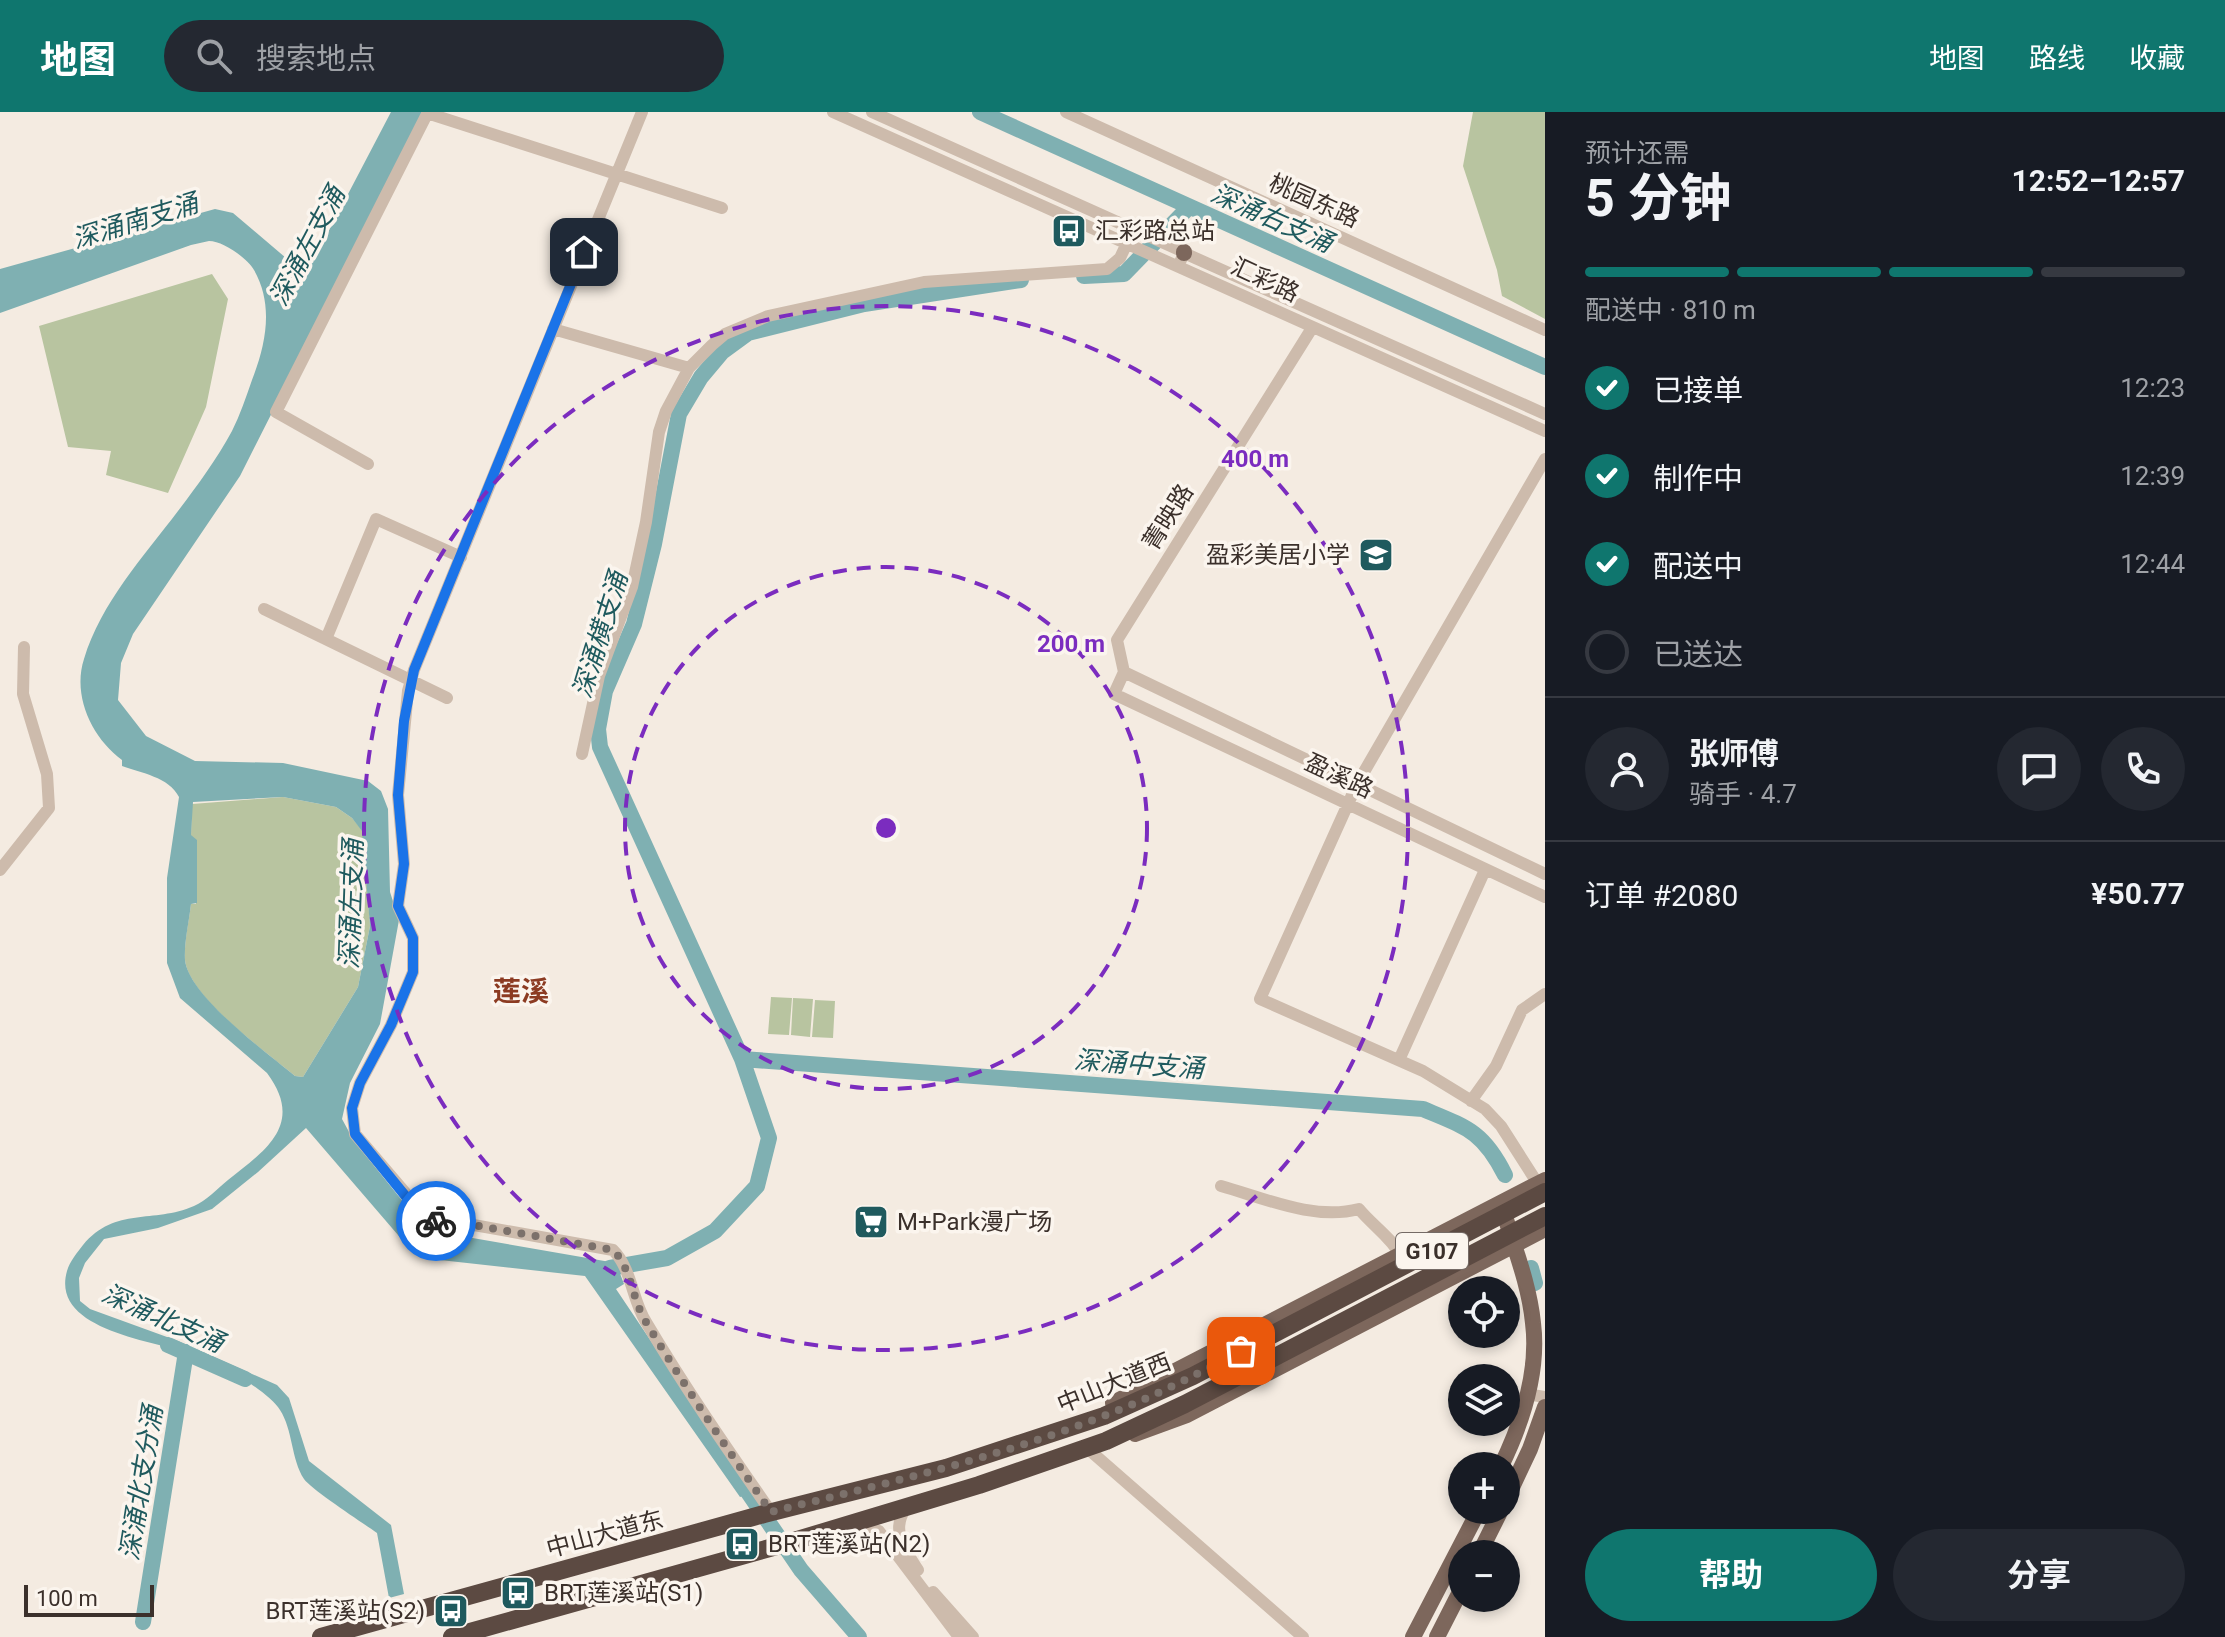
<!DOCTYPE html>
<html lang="zh">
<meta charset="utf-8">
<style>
body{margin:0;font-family:Roboto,"Noto Sans SC",sans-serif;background:#242831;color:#f1f3f6;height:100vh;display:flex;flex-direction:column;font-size:30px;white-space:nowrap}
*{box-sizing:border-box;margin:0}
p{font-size:26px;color:#9ea1a6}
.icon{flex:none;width:44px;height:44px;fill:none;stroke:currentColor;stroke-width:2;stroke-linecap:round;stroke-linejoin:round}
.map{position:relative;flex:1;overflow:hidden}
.panel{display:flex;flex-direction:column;background:#171b24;width:680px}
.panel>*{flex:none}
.fabs{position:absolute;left:1448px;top:1164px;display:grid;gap:16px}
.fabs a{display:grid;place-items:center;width:72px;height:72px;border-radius:50%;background:#171b24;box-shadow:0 4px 12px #0003;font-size:40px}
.scale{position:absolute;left:24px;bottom:20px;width:130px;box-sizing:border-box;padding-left:8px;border:4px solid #3b302b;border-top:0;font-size:22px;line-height:28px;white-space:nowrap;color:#3b302b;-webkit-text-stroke:6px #fbf5ee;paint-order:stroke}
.pin{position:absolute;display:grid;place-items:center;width:68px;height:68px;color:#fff;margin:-34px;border-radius:16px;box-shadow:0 4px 12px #0006}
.courier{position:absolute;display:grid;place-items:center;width:80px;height:80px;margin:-40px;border:6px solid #1a73e8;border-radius:50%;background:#fff;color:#222;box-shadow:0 2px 10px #0007}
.overview em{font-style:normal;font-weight:700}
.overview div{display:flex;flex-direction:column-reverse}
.overview{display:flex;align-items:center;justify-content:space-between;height:136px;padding:0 40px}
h1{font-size:52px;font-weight:700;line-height:60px}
.bar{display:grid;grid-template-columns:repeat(4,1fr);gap:12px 8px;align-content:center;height:96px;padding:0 40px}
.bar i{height:10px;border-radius:6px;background:#363941}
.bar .active{background:#0f766e}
.bar p{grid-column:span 4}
.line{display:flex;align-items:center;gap:20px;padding:0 40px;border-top:2px solid #363941}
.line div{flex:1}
.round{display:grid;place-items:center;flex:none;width:84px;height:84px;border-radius:42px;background:#242831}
ol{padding:0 40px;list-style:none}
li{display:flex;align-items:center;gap:24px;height:88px}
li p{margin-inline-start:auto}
li .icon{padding:8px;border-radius:50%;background:#0f766e;color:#fff;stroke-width:4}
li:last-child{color:#9ea1a6}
li i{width:44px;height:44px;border:4px solid #363941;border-radius:50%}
.action{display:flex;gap:16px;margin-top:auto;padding:16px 40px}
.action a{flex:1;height:92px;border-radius:48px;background:#0f766e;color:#fff;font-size:32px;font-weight:700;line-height:92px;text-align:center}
.action a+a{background:#242831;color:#f1f3f6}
header{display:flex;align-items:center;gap:48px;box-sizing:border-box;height:112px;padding:0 40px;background:#0f766e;color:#fff}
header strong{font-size:38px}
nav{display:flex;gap:44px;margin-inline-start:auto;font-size:28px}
.search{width:560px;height:72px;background:#242831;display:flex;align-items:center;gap:20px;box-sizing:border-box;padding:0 28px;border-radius:44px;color:#9ea1a6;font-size:30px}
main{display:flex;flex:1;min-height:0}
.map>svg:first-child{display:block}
</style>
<header>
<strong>地图</strong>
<div class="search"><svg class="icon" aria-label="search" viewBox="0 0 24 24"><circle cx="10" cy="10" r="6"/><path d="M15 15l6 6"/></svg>搜索地点</div>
<nav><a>地图</a><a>路线</a><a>收藏</a></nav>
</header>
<main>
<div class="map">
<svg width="1545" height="1525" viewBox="0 0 1545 1525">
<rect width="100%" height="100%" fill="#f4ebe1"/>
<path fill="#b8c4a0" d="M 1473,0 L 1545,0 L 1545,207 L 1502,184 L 1497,158 L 1463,54 Z
M 212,162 L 228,187 L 206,295 L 168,381 L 106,363 L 111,339 L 68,335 L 39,214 Z
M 283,685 L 336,695 L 352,706 L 363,719 L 370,814 L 358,875 L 303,965 L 295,964 C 266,940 189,885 185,848 C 184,830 189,809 191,792 L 196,792 L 191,723 L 192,692 Z
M 771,885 L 792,886 L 789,923 L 768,922 Z
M 793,886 L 813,887 L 810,925 L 791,923 Z
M 815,888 L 835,889 L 833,926 L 812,925 Z"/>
<path fill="#7fb0b2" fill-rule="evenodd" d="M 391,0 L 424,0 L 240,364 L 133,522 L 121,551 L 118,588 L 146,624 L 195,649 L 283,651 L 368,669 L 381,679 L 388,697 L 390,780 L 399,808 L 380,912 L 350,971 L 342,1007 L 354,1029 L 417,1107 L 438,1120 L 616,1151 L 624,1172 L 616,1177 L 753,1381 L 740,1385 L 585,1164 L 431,1147 L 404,1130 L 306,1016 L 258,1060 L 212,1097 L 158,1116 L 104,1127 L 85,1151 L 79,1166 L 80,1189 L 90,1197 L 178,1229 L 277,1273 L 289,1286 L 309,1349 L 391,1413 L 404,1482 L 389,1486 L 377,1421 C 363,1411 312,1378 304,1367 C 291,1347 293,1318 280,1298 C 270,1281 224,1254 206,1246 C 167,1230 49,1222 67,1159 C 70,1149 77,1141 83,1133 C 116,1094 153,1112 194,1094 C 206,1089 218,1076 228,1068 C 266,1038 305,1012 267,961 L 180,886 L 167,851 L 167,766 L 179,685 C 169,665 141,661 122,654 L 122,648 C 92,626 72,584 84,547 C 101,491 143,445 178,399 C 197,374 217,347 232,319 C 240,303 246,285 252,268 C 266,232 274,193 254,158 C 247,146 223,129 209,129 C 203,130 197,132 191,133 L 0,201 L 0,157 L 215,97 L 233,101 L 286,146 L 300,151 L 314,147 ZM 283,685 L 336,695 L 352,706 L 362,719 L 370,814 L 358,875 L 303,965 L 295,964 C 266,940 189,884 185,848 C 184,831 189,810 191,792 L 197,791 L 197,728 L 191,723 L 193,690 Z"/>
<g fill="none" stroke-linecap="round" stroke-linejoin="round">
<path stroke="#7fb0b2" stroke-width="16" d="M 980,0 L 1545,255
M 1084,164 L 1124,162 L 1189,95
M 742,947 L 1423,997 C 1466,1015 1483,1019 1505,1063
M 610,1156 L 667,1146 L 715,1119 L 757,1074 L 769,1026 L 742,947 L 600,635 L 598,617 L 605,579 L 634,512 L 654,432 L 679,302 L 701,265 L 722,240 L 748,221 L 864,192 L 1021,168
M 1531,1156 L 1535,1171
M 168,1233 L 245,1267
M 737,1364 L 801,1458 L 859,1525
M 143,1510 L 186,1240"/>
<path stroke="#cdbbac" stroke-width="12" d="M 642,0 L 414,558 L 408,579 L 398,683 L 404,752 L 398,794 L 413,826 L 413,860 L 391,913 L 360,971 L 352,996 L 355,1022 L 425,1104 L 439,1110 L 457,1110 L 613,1138 C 632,1157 632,1188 646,1210 C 685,1276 728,1338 771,1400
M 833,0 L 1545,319
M 872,0 L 1184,140
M 1066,0 L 1545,218
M 427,1 L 722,96
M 1181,148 L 1184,141 L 1545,302
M 1312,216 L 1117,528 L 1124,560 L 1114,582 L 1545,785
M 553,217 L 689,256
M 368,352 L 276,300 L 428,0
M 264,497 L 447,586
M 326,527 L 376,407 L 461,445
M 1124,560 L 1545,762
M 582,642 L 599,564 L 632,475 L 646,410 L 659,320 L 666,299 L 689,256 L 712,233 L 725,222 L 768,204 L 924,170 L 1107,157 L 1120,146 L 1127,131
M 0,758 L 49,696 L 47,662 L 23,582 L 24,535
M 1399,948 L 1485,758
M 1471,989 L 1496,954 L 1522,898 L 1545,882
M 1538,1072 L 1501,1014 L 1485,997 L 1423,959 L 1260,887 L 1357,672 L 1545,347
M 1221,1074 C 1264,1086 1314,1109 1359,1097 C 1373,1114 1391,1125 1401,1144
M 1527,1282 L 1545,1285
M 1087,1336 L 1303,1525
M 906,1396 C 890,1418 905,1438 918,1458
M 859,1411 L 879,1419 L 959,1525
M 933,1480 L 973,1525"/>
<path stroke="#7d675c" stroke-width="16" d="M 1184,140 L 1184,141
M 1501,1091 C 1512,1130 1529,1170 1533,1211 C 1539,1259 1522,1311 1501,1354
M 1113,1291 L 1545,1068
M 1135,1322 L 1187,1303 L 1545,1117
M 1506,1388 L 1530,1337 L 1545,1295
M 1479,1442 L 1501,1398
M 1413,1525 L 1479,1398
M 1437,1525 L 1462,1476"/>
<path stroke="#5c4a42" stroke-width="18" d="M 321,1525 L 764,1402 L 946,1356 L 1104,1304 L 1193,1264 L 1545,1080
M 452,1525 L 784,1432 L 979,1373 L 1106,1329 L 1185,1292 L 1545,1104"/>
</g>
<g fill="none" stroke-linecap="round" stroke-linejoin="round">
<path stroke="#7c716b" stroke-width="8" stroke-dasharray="0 14.4" d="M 436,1109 L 457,1110 L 613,1138 C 632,1157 632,1188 646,1210 C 685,1275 728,1338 771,1400 C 891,1370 1011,1343 1126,1295 C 1165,1279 1203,1259 1241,1239"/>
<path stroke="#1a73e8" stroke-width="10" d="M 436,1109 L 425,1104 L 416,1097 L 355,1022 L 352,996 L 360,971 L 391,913 L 413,860 L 413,826 L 398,794 L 404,752 L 398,683 L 404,609 L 414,558 L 584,140"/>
</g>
<g fill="none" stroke="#7b2cbf" stroke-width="4" stroke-dasharray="14 10">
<circle cx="886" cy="716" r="261"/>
<circle cx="886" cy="716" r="522"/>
</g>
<defs>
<g id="bus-square" transform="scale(1.8)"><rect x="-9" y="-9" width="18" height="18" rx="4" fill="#1f5a5e" stroke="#fbf5ee"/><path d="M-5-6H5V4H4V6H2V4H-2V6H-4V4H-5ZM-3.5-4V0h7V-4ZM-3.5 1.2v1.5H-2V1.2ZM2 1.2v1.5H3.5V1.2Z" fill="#fff"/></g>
<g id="school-square" transform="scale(1.8)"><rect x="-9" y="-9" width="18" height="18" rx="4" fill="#1f5a5e" stroke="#fbf5ee"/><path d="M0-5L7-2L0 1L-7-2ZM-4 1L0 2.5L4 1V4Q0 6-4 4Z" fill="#fff"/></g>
<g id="supermarket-square" transform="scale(1.8)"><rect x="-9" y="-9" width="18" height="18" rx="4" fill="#1f5a5e" stroke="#fbf5ee"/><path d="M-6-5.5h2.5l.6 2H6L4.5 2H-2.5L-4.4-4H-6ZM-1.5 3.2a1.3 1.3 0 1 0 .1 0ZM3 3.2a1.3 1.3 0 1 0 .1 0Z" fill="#fff"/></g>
</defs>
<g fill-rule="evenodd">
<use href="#bus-square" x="1069" y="119"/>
<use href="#school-square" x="1376" y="443"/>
<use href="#supermarket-square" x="871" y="1110"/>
<use href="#bus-square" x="742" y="1432"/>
<use href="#bus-square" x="518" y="1481"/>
<use href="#bus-square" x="451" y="1499"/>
</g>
<g text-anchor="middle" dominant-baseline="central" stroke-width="7" stroke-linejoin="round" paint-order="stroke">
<rect fill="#fbf5ee" stroke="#756b66" stroke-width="2" x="1396" y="1121" width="72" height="36" rx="6"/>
<g font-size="22" font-weight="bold" fill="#3b302b">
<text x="1432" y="1139">G107</text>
</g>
<g font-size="24" fill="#3b302b" stroke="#fbf5ee">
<text transform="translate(1314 89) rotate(24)">桃园东路</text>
<text transform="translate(1265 168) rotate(25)">汇彩路</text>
<text transform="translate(1168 405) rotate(-58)">菁映路</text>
<text transform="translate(1339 664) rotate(25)">盈溪路</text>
<text transform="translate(1114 1271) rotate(-22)">中山大道西</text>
<text transform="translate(605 1422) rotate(-15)">中山大道东</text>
</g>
<g font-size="24" fill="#3b302b" stroke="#fbf5ee" text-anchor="start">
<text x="1095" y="119">汇彩路总站</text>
<text x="1350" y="443" text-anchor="end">盈彩美居小学</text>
<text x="897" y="1110">M+Park漫广场</text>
<text x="768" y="1432">BRT莲溪站(N2)</text>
<text x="544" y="1481">BRT莲溪站(S1)</text>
<text x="425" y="1499" text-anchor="end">BRT莲溪站(S2)</text>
</g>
<g font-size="26" font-style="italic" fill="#1f5a5e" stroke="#fbf5ee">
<text transform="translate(1272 106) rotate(24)">深涌右支涌</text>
<text transform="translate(135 109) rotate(-17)">深涌南支涌</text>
<text transform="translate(307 134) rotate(-62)">深涌左支涌</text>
<text transform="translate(600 523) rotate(-73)">深涌横支涌</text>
<text transform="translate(351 792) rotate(-88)">深涌左支涌</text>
<text transform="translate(1139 952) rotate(4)">深涌中支涌</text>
<text transform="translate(163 1206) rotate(24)">深涌北支涌</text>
<text transform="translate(141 1371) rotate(-81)">深涌北支分涌</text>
</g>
<g font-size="28" font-weight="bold" fill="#8c3b22" stroke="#fbf5ee">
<text x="521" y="879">莲溪</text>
</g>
</g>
<circle cx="886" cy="716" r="12" fill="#7b2cbf" stroke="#fbf5ee" stroke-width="4"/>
<g font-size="24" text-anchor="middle" font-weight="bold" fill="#7b2cbf" stroke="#fbf5ee" stroke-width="7" stroke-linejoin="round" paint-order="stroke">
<text x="1255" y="355">400 m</text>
<text x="1071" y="540">200 m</text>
</g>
</svg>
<div class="fabs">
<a><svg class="icon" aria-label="locate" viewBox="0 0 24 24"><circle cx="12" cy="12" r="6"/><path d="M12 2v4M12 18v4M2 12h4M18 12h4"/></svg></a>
<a><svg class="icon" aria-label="layers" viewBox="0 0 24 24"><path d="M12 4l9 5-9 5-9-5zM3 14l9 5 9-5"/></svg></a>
<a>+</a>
<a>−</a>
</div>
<div class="scale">100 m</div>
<div class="pin" style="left:1241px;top:1239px;background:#ea580c"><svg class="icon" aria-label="bag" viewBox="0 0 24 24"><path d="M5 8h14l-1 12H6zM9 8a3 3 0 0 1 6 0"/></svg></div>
<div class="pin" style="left:584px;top:140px;background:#1f2937"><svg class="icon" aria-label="home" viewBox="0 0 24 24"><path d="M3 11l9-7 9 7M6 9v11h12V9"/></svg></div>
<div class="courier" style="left:436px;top:1109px"><svg class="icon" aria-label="bike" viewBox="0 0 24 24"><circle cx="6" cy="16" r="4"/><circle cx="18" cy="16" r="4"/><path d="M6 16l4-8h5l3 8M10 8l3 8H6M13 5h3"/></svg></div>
</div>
<section class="panel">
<div class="overview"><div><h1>5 分钟</h1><p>预计还需</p></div><em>12:52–12:57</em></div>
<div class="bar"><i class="active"></i><i class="active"></i><i class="active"></i><i></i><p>配送中 · 810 m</p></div>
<ol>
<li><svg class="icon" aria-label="check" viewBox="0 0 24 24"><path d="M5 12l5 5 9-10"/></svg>已接单<p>12:23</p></li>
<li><svg class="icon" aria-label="check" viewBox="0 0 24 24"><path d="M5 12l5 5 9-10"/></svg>制作中<p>12:39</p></li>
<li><svg class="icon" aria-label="check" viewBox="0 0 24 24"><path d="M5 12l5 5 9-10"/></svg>配送中<p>12:44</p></li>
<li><i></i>已送达</li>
</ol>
<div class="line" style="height:144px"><a class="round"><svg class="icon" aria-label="person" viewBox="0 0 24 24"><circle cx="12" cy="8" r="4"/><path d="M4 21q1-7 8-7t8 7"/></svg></a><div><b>张师傅</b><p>骑手 · 4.7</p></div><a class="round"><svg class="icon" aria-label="chat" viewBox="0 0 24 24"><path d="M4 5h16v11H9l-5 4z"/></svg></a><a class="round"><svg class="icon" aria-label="phone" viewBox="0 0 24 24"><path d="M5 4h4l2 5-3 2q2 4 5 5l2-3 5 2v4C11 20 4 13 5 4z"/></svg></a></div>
<div class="line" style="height:104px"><div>订单 #2080</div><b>¥50.77</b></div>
<div class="action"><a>帮助</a><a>分享</a></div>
</section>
</main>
